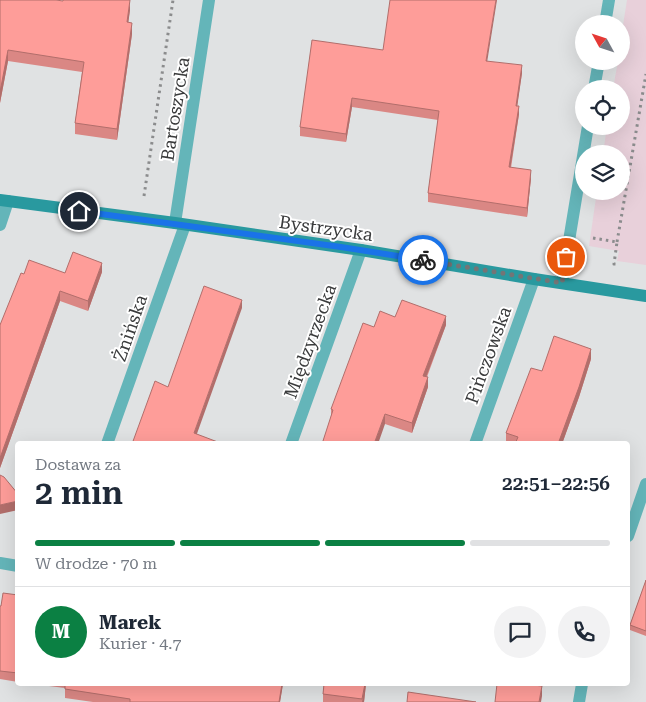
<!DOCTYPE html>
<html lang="pl">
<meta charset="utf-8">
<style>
body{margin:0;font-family:"Roboto Serif",serif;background:#f2f2f3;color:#1f2937;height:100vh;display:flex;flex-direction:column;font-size:19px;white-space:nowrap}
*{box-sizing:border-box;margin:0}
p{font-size:16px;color:#747a83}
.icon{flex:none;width:28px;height:28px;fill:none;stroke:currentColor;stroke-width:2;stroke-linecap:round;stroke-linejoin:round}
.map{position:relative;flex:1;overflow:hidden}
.panel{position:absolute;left:15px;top:441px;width:615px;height:245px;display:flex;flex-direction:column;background:#fff;border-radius:5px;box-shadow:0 5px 20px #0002}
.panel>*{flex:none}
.needle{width:32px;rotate:310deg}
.tools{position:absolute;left:575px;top:15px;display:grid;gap:10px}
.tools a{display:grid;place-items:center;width:55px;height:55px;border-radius:50%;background:#fff;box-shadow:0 5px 20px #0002;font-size:25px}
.pin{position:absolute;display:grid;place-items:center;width:42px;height:42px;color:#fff;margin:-21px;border:2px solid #fff;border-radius:50%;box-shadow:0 1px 5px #0007}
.courier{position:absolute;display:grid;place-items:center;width:50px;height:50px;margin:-25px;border:4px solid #1a73e8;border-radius:50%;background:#fff;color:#222;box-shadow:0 1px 6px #0007}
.headline em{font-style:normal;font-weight:600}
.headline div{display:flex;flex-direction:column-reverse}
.headline{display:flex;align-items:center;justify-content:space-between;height:85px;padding:0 20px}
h1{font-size:32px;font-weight:600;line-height:38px}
.bar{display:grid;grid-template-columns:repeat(4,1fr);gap:8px 5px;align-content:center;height:60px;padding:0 20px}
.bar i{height:6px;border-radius:4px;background:#e0e1e3}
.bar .current{background:#0b8043}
.bar p{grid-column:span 4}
.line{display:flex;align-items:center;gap:12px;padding:0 20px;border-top:1px solid #e0e1e3}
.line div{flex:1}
.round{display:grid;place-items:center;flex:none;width:52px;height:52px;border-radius:26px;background:#f2f2f3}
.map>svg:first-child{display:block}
</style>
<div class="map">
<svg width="646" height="702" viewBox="0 0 646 702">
<rect width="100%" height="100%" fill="#e0e2e3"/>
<path fill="#e8d0da" d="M 627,0 L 646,0 L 646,265 L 617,261 L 619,251 L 589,246 L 597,191 L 621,191 L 621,154 L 603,154 L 607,126 L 621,126 L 621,89 L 613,89 L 618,61 L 621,61 L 621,38 Z"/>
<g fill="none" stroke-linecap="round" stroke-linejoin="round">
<path stroke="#8b8c8d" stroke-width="3" stroke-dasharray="2.5 4" stroke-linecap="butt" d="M 144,196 L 173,0
M 593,238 L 617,242 L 614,264 L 616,264
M 617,242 L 646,74"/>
<path stroke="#64b5b9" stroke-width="12" d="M 605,24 L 609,0
M 594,89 L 599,61
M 175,223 L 209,0
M 0,225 L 8,201
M 562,283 L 588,126
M 107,444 L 185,225
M 291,444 L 361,250
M 475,444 L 534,279
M 628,536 L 646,484
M 0,563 L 18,566
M 579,702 L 582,684"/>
<path stroke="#29999f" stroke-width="12" d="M 0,200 L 175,223 L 361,250 L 534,279 L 646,296"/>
</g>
<path fill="#da8784" d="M 0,0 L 130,10 L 128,22 L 132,34 L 117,140 L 75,134 L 75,123 L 82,72 L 8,61 L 0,103 Z
M 383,50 L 487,61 L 522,73 L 517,106 L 519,114 L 511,168 L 531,178 L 527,217 L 428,202 L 428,193 L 438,120 L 352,107 L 346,142 L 300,136 L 300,127 Z
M 102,272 L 88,311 L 60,301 L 0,468 L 0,325 L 24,274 Z
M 395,317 L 446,325 L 427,377 L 428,387 L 412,433 L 385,424 L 328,427 L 331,416 L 331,409 L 374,327 Z
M 591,359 L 579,397 L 562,444 L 510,444 L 506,443 L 506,433 Z
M 646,580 L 646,636 L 630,630 L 630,625 Z
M 18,595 L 18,682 L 0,679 L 0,606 L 1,606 Z
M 33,684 L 283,684 L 280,702 L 93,702 L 65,698 L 65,688 Z
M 324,684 L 366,684 L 364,702 L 323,702 L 323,694 Z"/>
<path fill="#b26e6b" d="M 130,0 L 130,10 L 127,33 L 127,22 Z
M 496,0 L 497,0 L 486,69 L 486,61 Z
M 132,23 L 132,34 L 117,140 L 117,129 Z
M 8,50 L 8,61 L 0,103 L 0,92 Z
M 522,65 L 522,73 L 516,115 L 516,106 Z
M 352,98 L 352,107 L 346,142 L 346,134 Z
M 519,106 L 519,114 L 509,176 L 509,167 Z
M 531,170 L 531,178 L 527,217 L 527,208 Z
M 102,263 L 102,272 L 88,311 L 88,301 Z
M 60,291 L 60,301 L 0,468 L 0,458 Z
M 242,300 L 242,308 L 194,442 L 194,433 Z
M 446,316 L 446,325 L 423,385 L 423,376 Z
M 591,349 L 591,359 L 579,397 L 562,444 L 558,444 Z
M 428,377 L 428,387 L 412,433 L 412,423 Z
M 385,414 L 385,424 L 378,444 L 374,444 Z
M 18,501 L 18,510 L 0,514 L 0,505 Z
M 282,684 L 283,684 L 280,702 L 279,702 Z
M 365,684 L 366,684 L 364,702 L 362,702 Z
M 542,686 L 542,696 L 541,702 L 539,702 Z"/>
<path fill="#fe9d99" stroke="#b26e6b" d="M 0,0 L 56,0 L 63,1 L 63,0 L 130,0 L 127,22 L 132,23 L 117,129 L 75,123 L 84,62 L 8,50 L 0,92 Z
M 390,0 L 496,0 L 486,61 L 522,65 L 516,106 L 519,106 L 509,167 L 531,170 L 527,208 L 428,193 L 439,111 L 352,98 L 346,134 L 300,127 L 312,40 L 383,50 Z
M 73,252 L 102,263 L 88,301 L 60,291 L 0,458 L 0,325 L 21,273 L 24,274 L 29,260 L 65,273 Z
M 204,286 L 242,300 L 194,433 L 223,444 L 132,444 L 155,381 L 168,387 Z
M 402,300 L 446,316 L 423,376 L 428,377 L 412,423 L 385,414 L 374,444 L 322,444 L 333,410 L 331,409 L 363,323 L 374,327 L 380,311 L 395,317 Z
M 554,336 L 591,349 L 579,387 L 558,444 L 515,444 L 518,437 L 506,433 L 531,368 L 542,371 Z
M 0,475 L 4,477 L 18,494 L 18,501 L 0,505 Z
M 646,580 L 646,631 L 630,625 Z
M 3,593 L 18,595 L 18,673 L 0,671 L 0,606 L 1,606 Z
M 65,684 L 282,684 L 279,702 L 130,702 L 130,699 L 65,689 Z
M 324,684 L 365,684 L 362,699 L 323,694 Z
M 497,684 L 525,684 L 542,686 L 539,702 L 495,702 Z
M 408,692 L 476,702 L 407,702 Z"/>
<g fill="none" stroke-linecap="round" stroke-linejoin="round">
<path stroke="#747576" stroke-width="5" stroke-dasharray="0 9" d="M 423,260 L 562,283 L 566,257"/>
<path stroke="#1a73e8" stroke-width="6" d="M 79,211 L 341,247 L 423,260"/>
</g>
<g text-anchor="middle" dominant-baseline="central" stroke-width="4" stroke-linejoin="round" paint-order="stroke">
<g font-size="18" fill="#3a3b3c" stroke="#fff">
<text transform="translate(175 109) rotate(-81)">Bartoszycka</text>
<text transform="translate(326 228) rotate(8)">Bystrzycka</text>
<text transform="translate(130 328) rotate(-71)">Żnińska</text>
<text transform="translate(310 341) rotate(-70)">Międzyrzecka</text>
<text transform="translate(488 355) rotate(-70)">Pińczowska</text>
</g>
</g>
</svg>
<div class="tools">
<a><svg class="needle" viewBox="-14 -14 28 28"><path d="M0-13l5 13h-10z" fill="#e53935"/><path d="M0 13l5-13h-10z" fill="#747a83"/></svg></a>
<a><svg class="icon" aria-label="locate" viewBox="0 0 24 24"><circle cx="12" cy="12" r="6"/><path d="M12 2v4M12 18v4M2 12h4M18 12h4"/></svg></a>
<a><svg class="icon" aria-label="layers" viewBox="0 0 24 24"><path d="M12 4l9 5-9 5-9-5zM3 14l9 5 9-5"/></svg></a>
</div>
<div class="pin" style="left:566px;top:257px;background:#ea580c"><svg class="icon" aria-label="bag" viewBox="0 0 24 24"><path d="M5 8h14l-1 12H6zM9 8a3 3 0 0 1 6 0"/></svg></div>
<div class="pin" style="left:79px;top:211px;background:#1f2937"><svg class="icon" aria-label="home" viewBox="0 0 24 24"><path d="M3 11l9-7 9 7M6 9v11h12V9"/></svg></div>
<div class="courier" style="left:423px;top:260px"><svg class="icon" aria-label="bike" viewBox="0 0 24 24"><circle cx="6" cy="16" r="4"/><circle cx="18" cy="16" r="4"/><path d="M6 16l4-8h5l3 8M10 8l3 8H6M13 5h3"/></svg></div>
<section class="panel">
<div class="headline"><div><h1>2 min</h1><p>Dostawa za</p></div><em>22:51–22:56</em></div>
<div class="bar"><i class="current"></i><i class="current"></i><i class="current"></i><i></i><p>W drodze · 70 m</p></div>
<div class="line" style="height:90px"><b class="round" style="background:#0b8043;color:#fff">M</b><div><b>Marek</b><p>Kurier · 4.7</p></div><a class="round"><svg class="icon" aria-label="chat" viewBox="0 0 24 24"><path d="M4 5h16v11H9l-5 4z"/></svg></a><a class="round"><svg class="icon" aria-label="phone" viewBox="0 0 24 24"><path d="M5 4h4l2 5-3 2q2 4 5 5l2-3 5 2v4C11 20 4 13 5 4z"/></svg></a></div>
</section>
</div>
